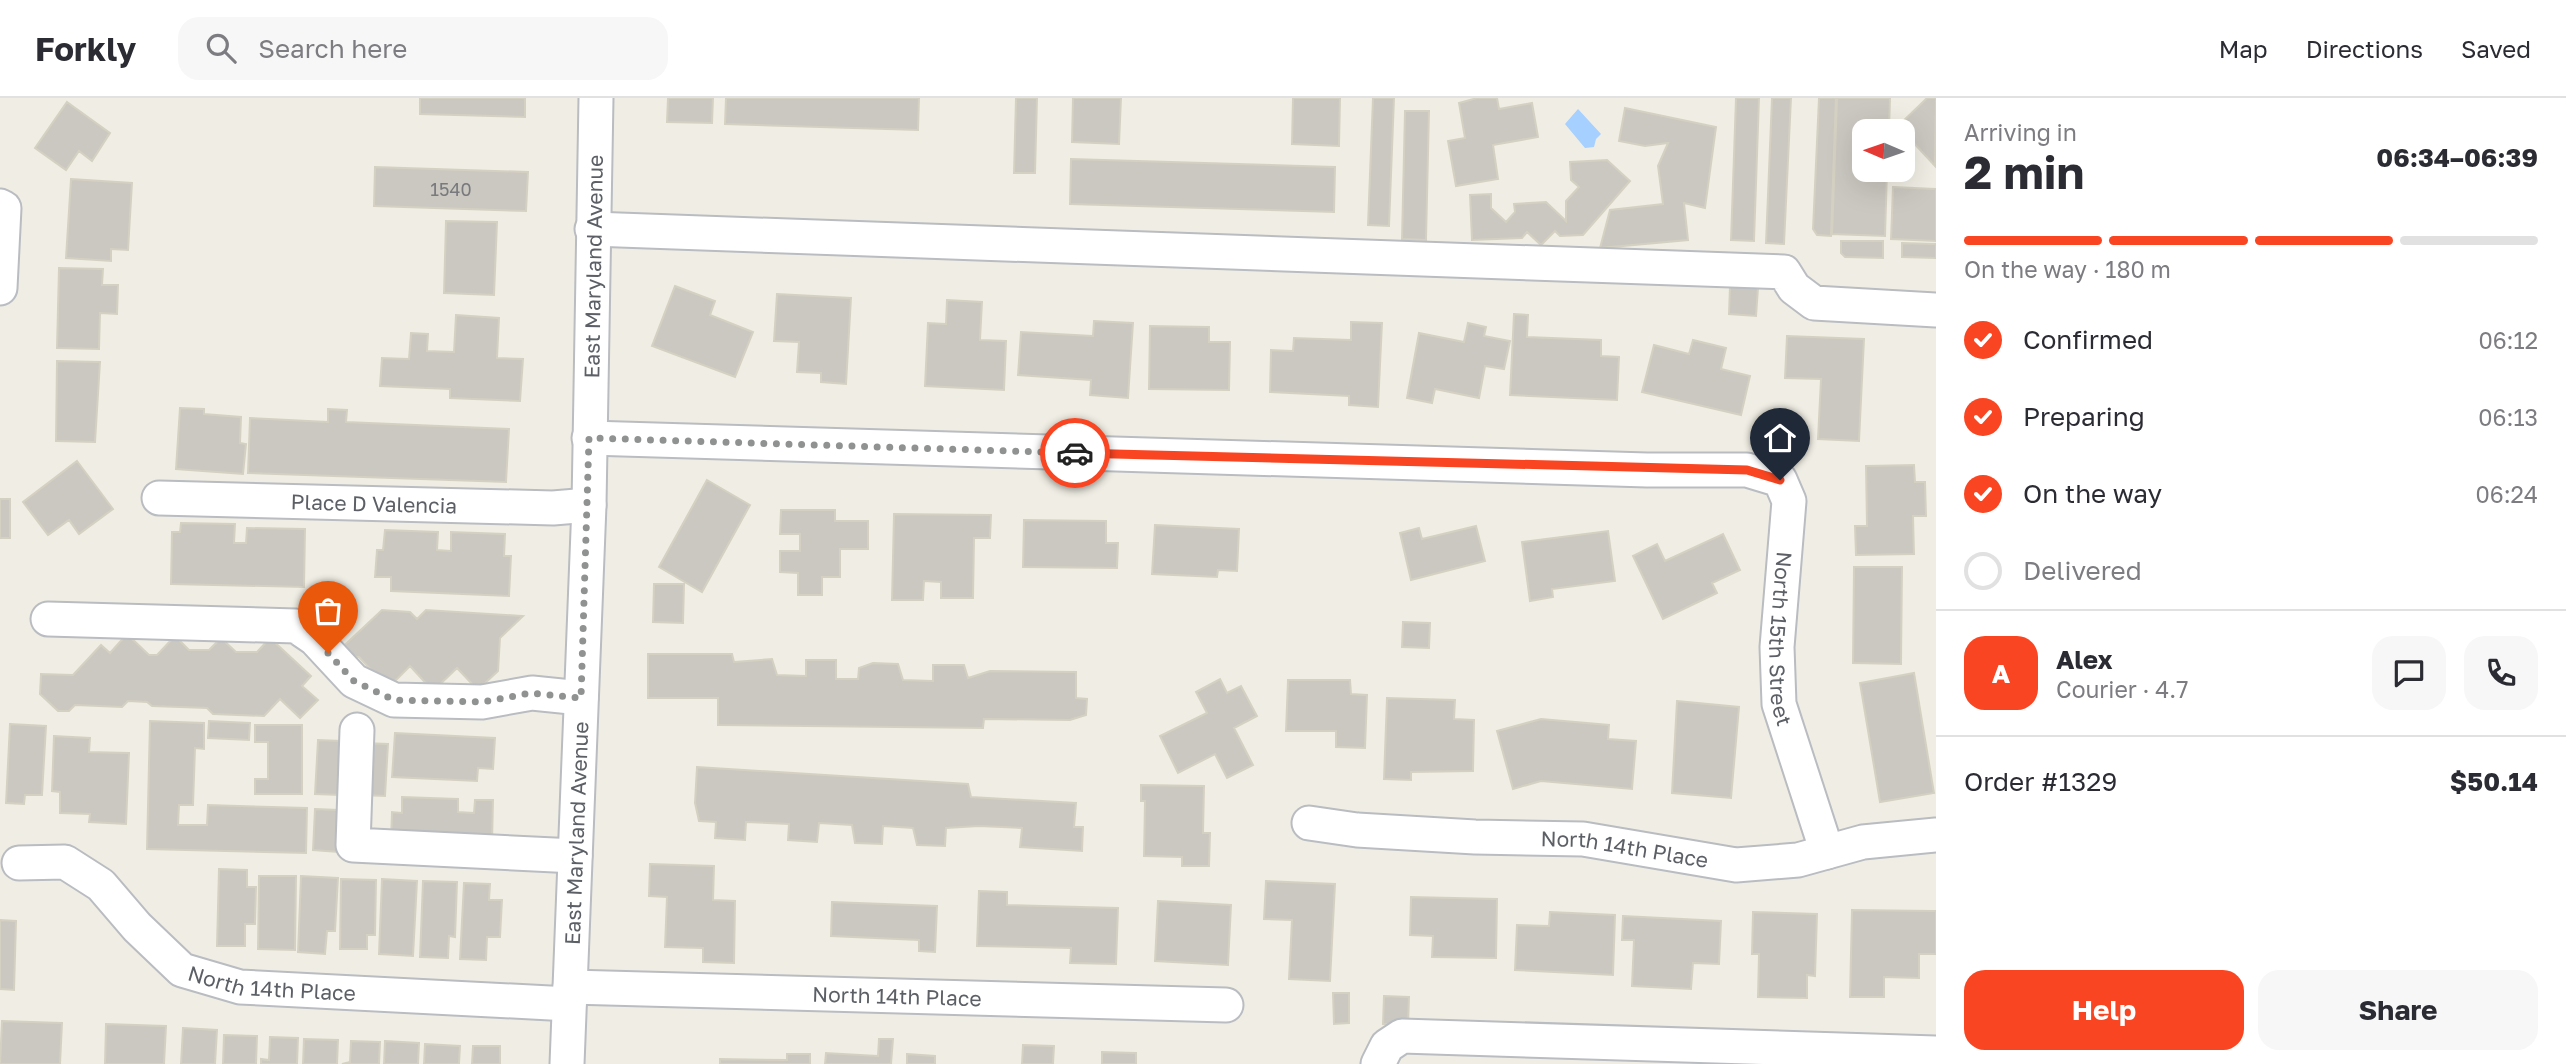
<!DOCTYPE html>
<meta charset="utf-8">
<style>
body{margin:0;font-family:"Golos Text",sans-serif;background:#f7f7f7;color:#2b2b33;height:100vh;display:flex;flex-direction:column;font-size:26px;white-space:nowrap}
*{box-sizing:border-box;margin:0}
p{font-size:23px;color:#7c7c81}
.icon{flex:none;width:38px;height:38px;fill:none;stroke:currentColor;stroke-width:2;stroke-linecap:round;stroke-linejoin:round}
.map{position:relative;flex:1;overflow:hidden}
.side{display:flex;flex-direction:column;background:#fff;width:630px}
.side>*{flex:none}
.needle{width:46px;rotate:272deg}
.controls{position:absolute;left:1852px;top:21px;display:grid;gap:14px}
.controls a{display:grid;place-items:center;width:63px;height:63px;border-radius:14px;background:#fff;box-shadow:0 7px 28px #0002;font-size:35px}
.pin{position:absolute;display:grid;place-items:center;width:60px;height:60px;color:#fff;margin:-72px -30px;border-radius:50% 50% 50% 0;rotate:-45deg;box-shadow:0 0 7px #0007}
.pin .icon{rotate:45deg}
.courier{position:absolute;display:grid;place-items:center;width:70px;height:70px;margin:-35px;border:5px solid #f94521;border-radius:50%;background:#fff;color:#222;box-shadow:0 2px 9px #0007}
.overview em{font-style:normal;font-weight:700}
.overview div{display:flex;flex-direction:column-reverse}
.overview{display:flex;align-items:center;justify-content:space-between;height:119px;padding:0 28px}
h1{font-size:46px;font-weight:700;line-height:52px}
.bar{display:grid;grid-template-columns:repeat(4,1fr);gap:10px 7px;align-content:center;height:84px;padding:0 28px}
.bar i{height:9px;border-radius:5px;background:#e1e1e2}
.bar .on{background:#f94521}
.bar p{grid-column:span 4}
.line{display:flex;align-items:center;gap:18px;padding:0 28px;border-top:2px solid #e1e1e2}
.line div{flex:1}
.round{display:grid;place-items:center;flex:none;width:74px;height:74px;border-radius:21px;background:#f7f7f7}
ol{padding:0 28px;list-style:none}
li{display:flex;align-items:center;gap:21px;height:77px}
li p{margin-inline-start:auto}
li .icon{padding:7px;border-radius:50%;background:#f94521;color:#fff;stroke-width:4}
li:last-child{color:#7c7c81}
li i{width:38px;height:38px;border:4px solid #e1e1e2;border-radius:50%}
.action{display:flex;gap:14px;margin-top:auto;padding:14px 28px}
.action a{flex:1;height:80px;border-radius:21px;background:#f94521;color:#fff;font-size:28px;font-weight:700;line-height:80px;text-align:center}
.action a+a{background:#f7f7f7;color:#2b2b33}
header{display:flex;align-items:center;gap:42px;box-sizing:border-box;height:98px;padding:0 35px;background:#fff;border-bottom:2px solid #e1e1e2}
header strong{font-size:33px}
nav{display:flex;gap:38px;margin-inline-start:auto;font-size:24px}
.search{width:490px;height:63px;background:#f7f7f7;display:flex;align-items:center;gap:18px;box-sizing:border-box;padding:0 24px;border-radius:21px;color:#7c7c81;font-size:26px}
main{display:flex;flex:1;min-height:0}
.map>svg:first-child{display:block}
</style>
<header>
<strong>Forkly</strong>
<div class="search"><svg class="icon" aria-label="search" viewBox="0 0 24 24"><circle cx="10" cy="10" r="6"/><path d="M15 15l6 6"/></svg>Search here</div>
<nav><a>Map</a><a>Directions</a><a>Saved</a></nav>
</header>
<main>
<div class="map">
<svg width="1936" height="966" viewBox="0 0 1936 966">
<rect width="100%" height="100%" fill="#f0eee4"/>
<path fill="#a5d0ff" d="M 1578,11 L 1601,36 L 1596,41 L 1594,49 L 1585,50 L 1565,26 Z"/>
<path fill="#cbc8c1" stroke="#d5d1c2" stroke-width="2" d="M 420,0 L 525,0 L 525,19 L 420,16 Z
M 668,0 L 713,0 L 712,25 L 667,24 Z
M 726,0 L 919,0 L 918,32 L 725,26 Z
M 1016,0 L 1037,0 L 1035,75 L 1014,75 Z
M 1073,0 L 1121,0 L 1119,46 L 1072,44 Z
M 1293,0 L 1340,0 L 1339,48 L 1292,46 Z
M 1373,0 L 1394,0 L 1389,128 L 1368,127 Z
M 1477,0 L 1497,0 L 1499,11 L 1532,5 L 1538,39 L 1493,47 L 1498,81 L 1456,88 L 1448,43 L 1465,40 L 1459,5 Z
M 1736,0 L 1759,0 L 1754,143 L 1731,142 Z
M 1772,0 L 1791,0 L 1784,146 L 1766,145 Z
M 1819,0 L 1836,0 L 1831,138 L 1817,137 L 1813,131 Z
M 1837,0 L 1890,0 L 1889,33 L 1864,33 L 1864,72 L 1887,72 L 1885,138 L 1832,136 Z
M 1927,0 L 1936,0 L 1935,68 L 1898,28 Z
M 67,4 L 110,35 L 92,63 L 79,53 L 66,72 L 35,50 Z
M 1625,10 L 1716,29 L 1705,110 L 1684,105 L 1688,142 L 1600,150 L 1610,112 L 1663,106 L 1658,68 L 1668,45 L 1645,48 L 1619,43 Z
M 1405,13 L 1429,13 L 1426,142 L 1402,141 Z
M 1071,61 L 1335,69 L 1334,114 L 1070,106 Z
M 1607,62 L 1630,83 L 1583,137 L 1560,138 L 1555,133 L 1541,147 L 1527,134 L 1522,140 L 1472,142 L 1470,97 L 1491,96 L 1491,110 L 1506,124 L 1515,114 L 1514,106 L 1546,104 L 1566,123 L 1566,103 L 1579,89 L 1571,82 L 1570,64 Z
M 375,69 L 528,74 L 526,113 L 374,108 Z
M 71,81 L 132,85 L 128,152 L 111,151 L 111,163 L 66,160 Z
M 1893,89 L 1936,91 L 1936,143 L 1891,141 Z
M 446,123 L 497,124 L 494,197 L 444,195 Z
M 1841,143 L 1883,143 L 1883,160 L 1845,159 L 1841,155 Z
M 1902,145 L 1936,146 L 1936,160 L 1902,159 Z
M 59,170 L 103,171 L 102,187 L 118,187 L 117,216 L 100,215 L 99,251 L 57,250 Z
M 675,188 L 715,203 L 710,217 L 753,234 L 735,279 L 652,248 Z
M 1730,188 L 1758,190 L 1756,218 L 1729,216 Z
M 777,196 L 851,200 L 846,286 L 821,284 L 821,275 L 797,274 L 799,244 L 774,243 Z
M 947,202 L 982,204 L 980,242 L 1006,243 L 1004,292 L 925,288 L 928,225 L 946,226 Z
M 1514,216 L 1528,217 L 1527,239 L 1601,242 L 1601,258 L 1619,259 L 1617,302 L 1510,297 Z
M 456,217 L 499,220 L 497,260 L 523,261 L 520,303 L 450,300 L 450,291 L 380,288 L 382,260 L 409,261 L 411,235 L 428,236 L 427,253 L 454,254 Z
M 1094,223 L 1133,225 L 1128,300 L 1090,297 L 1091,282 L 1018,277 L 1021,234 L 1093,238 Z
M 1351,224 L 1382,225 L 1378,309 L 1349,307 L 1349,298 L 1270,294 L 1271,252 L 1293,253 L 1294,240 L 1351,242 Z
M 1468,225 L 1486,229 L 1484,238 L 1510,243 L 1504,271 L 1485,268 L 1479,300 L 1435,291 L 1432,305 L 1407,300 L 1419,235 L 1464,244 Z
M 1150,228 L 1209,229 L 1209,244 L 1230,244 L 1229,292 L 1149,291 Z
M 1787,238 L 1864,241 L 1859,343 L 1818,341 L 1821,281 L 1785,280 Z
M 1693,242 L 1726,250 L 1721,271 L 1750,278 L 1741,317 L 1642,294 L 1654,247 L 1689,256 Z
M 57,263 L 100,264 L 95,344 L 56,343 Z
M 180,310 L 204,311 L 204,316 L 241,319 L 240,345 L 246,346 L 243,376 L 176,371 Z
M 328,311 L 347,312 L 346,324 L 509,331 L 506,384 L 248,375 L 250,320 L 328,324 Z
M 77,363 L 113,411 L 79,436 L 69,422 L 48,437 L 23,404 Z
M 1914,367 L 1915,384 L 1925,384 L 1926,418 L 1913,418 L 1914,456 L 1856,457 L 1855,428 L 1867,428 L 1866,368 Z
M 707,382 L 750,407 L 702,494 L 659,469 Z
M 0,401 L 10,401 L 10,440 L 0,440 Z
M 781,412 L 835,412 L 835,423 L 868,423 L 868,451 L 840,451 L 840,479 L 822,479 L 822,497 L 798,497 L 798,475 L 780,474 L 780,453 L 800,453 L 800,436 L 780,436 Z
M 894,416 L 991,417 L 990,440 L 974,440 L 973,500 L 941,500 L 941,484 L 924,483 L 923,502 L 892,502 Z
M 1024,422 L 1106,423 L 1106,445 L 1118,445 L 1117,470 L 1023,469 Z
M 181,425 L 235,426 L 234,445 L 246,445 L 247,430 L 305,431 L 304,489 L 171,486 L 172,434 L 180,434 Z
M 1155,427 L 1239,431 L 1237,473 L 1218,472 L 1217,479 L 1152,476 Z
M 1476,428 L 1485,463 L 1411,482 L 1400,435 L 1419,430 L 1422,441 Z
M 385,432 L 438,434 L 437,452 L 451,453 L 451,434 L 505,436 L 504,458 L 511,458 L 509,498 L 391,493 L 391,479 L 375,479 L 377,452 L 383,452 Z
M 1608,433 L 1615,483 L 1552,491 L 1553,499 L 1530,503 L 1522,444 Z
M 1723,436 L 1740,472 L 1712,485 L 1717,495 L 1663,521 L 1633,458 L 1657,446 L 1665,463 Z
M 1854,469 L 1902,469 L 1901,566 L 1853,565 Z
M 654,486 L 684,486 L 683,525 L 653,524 Z
M 382,512 L 410,514 L 417,521 L 426,512 L 523,518 L 500,540 L 498,573 L 483,587 L 473,587 L 457,570 L 433,593 L 410,568 L 388,590 L 359,559 L 334,557 Z
M 1403,524 L 1430,525 L 1429,550 L 1402,549 Z
M 127,536 L 149,557 L 157,557 L 175,538 L 189,552 L 209,552 L 221,540 L 236,554 L 257,554 L 270,540 L 311,578 L 302,588 L 318,602 L 300,620 L 280,601 L 264,618 L 213,616 L 207,610 L 152,608 L 147,604 L 128,603 L 122,609 L 75,607 L 69,613 L 58,613 L 40,596 L 41,576 L 73,577 L 101,547 L 110,555 Z
M 648,556 L 732,556 L 734,564 L 772,561 L 777,577 L 806,578 L 806,562 L 836,562 L 836,581 L 858,581 L 859,570 L 873,565 L 898,566 L 903,582 L 933,583 L 933,567 L 964,567 L 968,580 L 990,573 L 1076,574 L 1076,600 L 1087,601 L 1086,617 L 1070,622 L 984,621 L 983,630 L 718,627 L 718,600 L 648,600 Z
M 1914,575 L 1934,695 L 1880,704 L 1860,585 Z
M 1220,581 L 1227,595 L 1241,588 L 1257,618 L 1234,630 L 1253,667 L 1227,680 L 1215,656 L 1178,675 L 1160,638 L 1207,615 L 1196,594 Z
M 1288,582 L 1350,582 L 1351,596 L 1367,597 L 1365,650 L 1336,649 L 1336,633 L 1286,633 Z
M 1387,600 L 1455,602 L 1454,621 L 1474,622 L 1473,673 L 1411,674 L 1411,682 L 1384,681 Z
M 1677,603 L 1739,609 L 1731,700 L 1672,695 Z
M 1541,621 L 1609,627 L 1608,641 L 1636,643 L 1632,691 L 1541,683 L 1513,691 L 1497,633 Z
M 150,623 L 204,625 L 204,651 L 195,650 L 193,707 L 179,707 L 178,727 L 207,727 L 208,707 L 307,710 L 306,755 L 147,751 Z
M 209,623 L 250,625 L 249,642 L 208,640 Z
M 10,626 L 46,628 L 42,697 L 25,697 L 24,706 L 6,705 Z
M 255,627 L 302,627 L 302,696 L 255,696 L 255,681 L 268,681 L 268,644 L 255,644 Z
M 395,635 L 495,640 L 493,671 L 478,670 L 477,683 L 392,679 Z
M 54,638 L 90,640 L 89,654 L 129,655 L 126,726 L 89,724 L 90,716 L 60,715 L 60,694 L 52,693 Z
M 318,642 L 342,643 L 340,697 L 315,696 Z
M 364,645 L 388,646 L 385,698 L 361,697 Z
M 697,669 L 968,686 L 971,699 L 1076,705 L 1074,729 L 1083,729 L 1082,753 L 1020,749 L 1022,730 L 979,728 L 946,730 L 945,748 L 917,747 L 913,730 L 883,728 L 882,746 L 855,745 L 852,727 L 819,725 L 817,744 L 788,742 L 789,726 L 746,724 L 745,742 L 715,740 L 716,724 L 699,723 L 695,705 Z
M 1141,687 L 1204,688 L 1203,735 L 1210,735 L 1209,768 L 1182,768 L 1182,759 L 1144,758 L 1145,703 L 1141,703 Z
M 402,699 L 458,701 L 458,714 L 474,715 L 475,702 L 493,702 L 492,745 L 391,742 L 392,714 L 402,715 Z
M 315,711 L 339,712 L 338,754 L 313,752 Z
M 650,766 L 714,768 L 713,802 L 735,803 L 734,865 L 703,864 L 703,850 L 665,849 L 667,799 L 649,798 Z
M 219,771 L 247,772 L 247,789 L 256,789 L 255,826 L 245,826 L 245,848 L 217,848 Z
M 259,778 L 296,778 L 295,852 L 258,851 Z
M 301,778 L 338,780 L 335,833 L 327,833 L 325,856 L 298,854 Z
M 341,781 L 376,782 L 375,837 L 367,837 L 367,851 L 340,851 Z
M 382,781 L 417,783 L 413,858 L 379,856 Z
M 423,783 L 457,784 L 455,839 L 449,838 L 448,860 L 420,859 Z
M 1266,783 L 1335,786 L 1330,883 L 1289,881 L 1292,822 L 1264,821 Z
M 464,785 L 490,786 L 489,802 L 502,802 L 500,839 L 487,839 L 486,862 L 460,861 Z
M 979,793 L 1007,794 L 1007,807 L 1118,810 L 1116,866 L 1070,865 L 1071,850 L 977,848 Z
M 1411,799 L 1497,801 L 1496,860 L 1432,859 L 1433,838 L 1410,837 Z
M 1158,803 L 1231,807 L 1228,867 L 1155,863 Z
M 832,804 L 937,808 L 935,854 L 919,853 L 919,842 L 831,838 Z
M 1852,812 L 1936,813 L 1936,856 L 1919,856 L 1919,880 L 1884,879 L 1884,899 L 1850,899 Z
M 1550,814 L 1615,817 L 1613,877 L 1515,872 L 1517,827 L 1549,828 Z
M 1753,814 L 1817,816 L 1815,878 L 1807,877 L 1807,900 L 1758,899 L 1759,856 L 1752,856 Z
M 1623,818 L 1721,823 L 1719,866 L 1693,865 L 1691,891 L 1632,888 L 1634,842 L 1622,842 Z
M 0,822 L 16,823 L 14,892 L 0,891 Z
M 1333,895 L 1349,895 L 1349,925 L 1334,926 Z
M 1384,898 L 1409,899 L 1408,927 L 1383,926 Z
M 2,923 L 62,925 L 60,966 L 0,966 Z
M 106,926 L 166,928 L 164,966 L 105,966 Z
M 183,930 L 217,932 L 215,966 L 181,966 Z
M 224,937 L 257,938 L 256,966 L 223,966 Z
M 270,939 L 298,940 L 297,966 L 261,966 L 261,961 L 269,962 Z
M 304,941 L 338,942 L 337,966 L 303,966 Z
M 879,941 L 893,941 L 891,966 L 825,966 L 826,955 L 878,958 Z
M 351,943 L 380,944 L 379,966 L 342,966 L 350,964 Z
M 385,943 L 419,945 L 418,966 L 384,966 Z
M 425,946 L 460,948 L 459,966 L 424,966 Z
M 1023,947 L 1054,948 L 1053,966 L 1022,966 Z
M 473,948 L 500,948 L 500,966 L 472,966 Z
M 1102,954 L 1136,955 L 1136,966 L 1102,966 Z
M 787,956 L 810,956 L 810,966 L 720,966 L 720,961 L 787,962 Z
M 907,956 L 935,958 L 935,966 L 907,966 Z"/>
<g fill="none" stroke-linecap="round" stroke-linejoin="round">
<g stroke="#b9bcc1" stroke-width="37">
<g id="minor">
<path d="M 0,108 L 4,110 L 0,190"/>
<path d="M 592,131 L 1784,174 L 1794,190 L 1814,205 L 1936,212"/>
<path id="s1" d="M 589,340 L 1647,372 L 1747,372 L 1780,382 L 1789,403 L 1777,549 L 1779,606 L 1827,754"/>
<path id="s2" d="M 159,400 L 553,410 L 589,407"/>
<path d="M 48,521 L 296,528 L 315,541 L 354,583 L 394,602 L 482,604 L 532,595 L 581,600"/>
<path d="M 357,632 L 353,747 L 575,758"/>
<path id="s3" d="M 1309,725 L 1357,732 L 1475,739 L 1583,741 L 1736,767 L 1798,762 L 1863,744 L 1936,737"/>
<path id="s4" d="M 19,765 L 65,764 L 101,787 L 137,829 L 182,872 L 240,889 L 569,906"/>
<path id="s5" d="M 570,889 L 1226,907"/>
<path id="s6" d="M 567,966 L 589,407 L 596,0"/>
<path d="M 1378,966 L 1387,948 L 1402,938 L 1936,955"/>
</g>
</g>
<use href="#minor" stroke="#fff" stroke-width="33"/>
</g>
<g fill="none" stroke-linecap="round" stroke-linejoin="round">
<path stroke="#909292" stroke-width="7" stroke-dasharray="0 12.6" d="M 328,555 L 354,583 L 394,602 L 482,604 L 531,595 L 581,600 L 589,340 L 1075,355"/>
<path stroke="#f94521" stroke-width="9" d="M 1075,355 L 1747,372 L 1780,382"/>
</g>
<g text-anchor="middle" dominant-baseline="central" stroke-width="5" stroke-linejoin="round" paint-order="stroke">
<g font-size="18" fill="#787a7d">
<text x="451" y="91">1540</text>
</g>
<g font-size="21" fill="#5c6066" stroke="#fff">
<text stroke="none"><textPath href="#s6" startOffset="798">East Maryland Avenue</textPath></text>
<text stroke="none"><textPath href="#s2" startOffset="215">Place D Valencia</textPath></text>
<text stroke="none"><textPath href="#s1" startOffset="1354">North 15th Street</textPath></text>
<text stroke="none"><textPath href="#s6" startOffset="231">East Maryland Avenue</textPath></text>
<text stroke="none"><textPath href="#s3" startOffset="317">North 14th Place</textPath></text>
<text stroke="none"><textPath href="#s4" startOffset="298">North 14th Place</textPath></text>
<text stroke="none"><textPath href="#s5" startOffset="327">North 14th Place</textPath></text>
</g>
</g>
</svg>
<div class="controls">
<a><svg class="needle" viewBox="-14 -14 28 28"><path d="M0-13l5 13h-10z" fill="#e53935"/><path d="M0 13l5-13h-10z" fill="#7c7c81"/></svg></a>
</div>
<div class="pin" style="left:328px;top:555px;background:#ea580c"><svg class="icon" aria-label="bag" viewBox="0 0 24 24"><path d="M5 8h14l-1 12H6zM9 8a3 3 0 0 1 6 0"/></svg></div>
<div class="pin" style="left:1780px;top:382px;background:#1f2937"><svg class="icon" aria-label="home" viewBox="0 0 24 24"><path d="M3 11l9-7 9 7M6 9v11h12V9"/></svg></div>
<div class="courier" style="left:1075px;top:355px"><svg class="icon" aria-label="car" viewBox="0 0 24 24"><path d="M5 17H2v-5l4-1 3-4h7l3 4 3 1v5h-3M9 17h6M6 11h13"/><circle cx="7" cy="17" r="2"/><circle cx="17" cy="17" r="2"/></svg></div>
</div>
<section class="side">
<div class="overview"><div><h1>2 min</h1><p>Arriving in</p></div><em>06:34–06:39</em></div>
<div class="bar"><i class="on"></i><i class="on"></i><i class="on"></i><i></i><p>On the way · 180 m</p></div>
<ol>
<li><svg class="icon" aria-label="check" viewBox="0 0 24 24"><path d="M5 12l5 5 9-10"/></svg>Confirmed<p>06:12</p></li>
<li><svg class="icon" aria-label="check" viewBox="0 0 24 24"><path d="M5 12l5 5 9-10"/></svg>Preparing<p>06:13</p></li>
<li><svg class="icon" aria-label="check" viewBox="0 0 24 24"><path d="M5 12l5 5 9-10"/></svg>On the way<p>06:24</p></li>
<li><i></i>Delivered</li>
</ol>
<div class="line" style="height:126px"><b class="round" style="background:#f94521;color:#fff">A</b><div><b>Alex</b><p>Courier · 4.7</p></div><a class="round"><svg class="icon" aria-label="chat" viewBox="0 0 24 24"><path d="M4 5h16v11H9l-5 4z"/></svg></a><a class="round"><svg class="icon" aria-label="phone" viewBox="0 0 24 24"><path d="M5 4h4l2 5-3 2q2 4 5 5l2-3 5 2v4C11 20 4 13 5 4z"/></svg></a></div>
<div class="line" style="height:91px"><div>Order #1329</div><b>$50.14</b></div>
<div class="action"><a>Help</a><a>Share</a></div>
</section>
</main>
